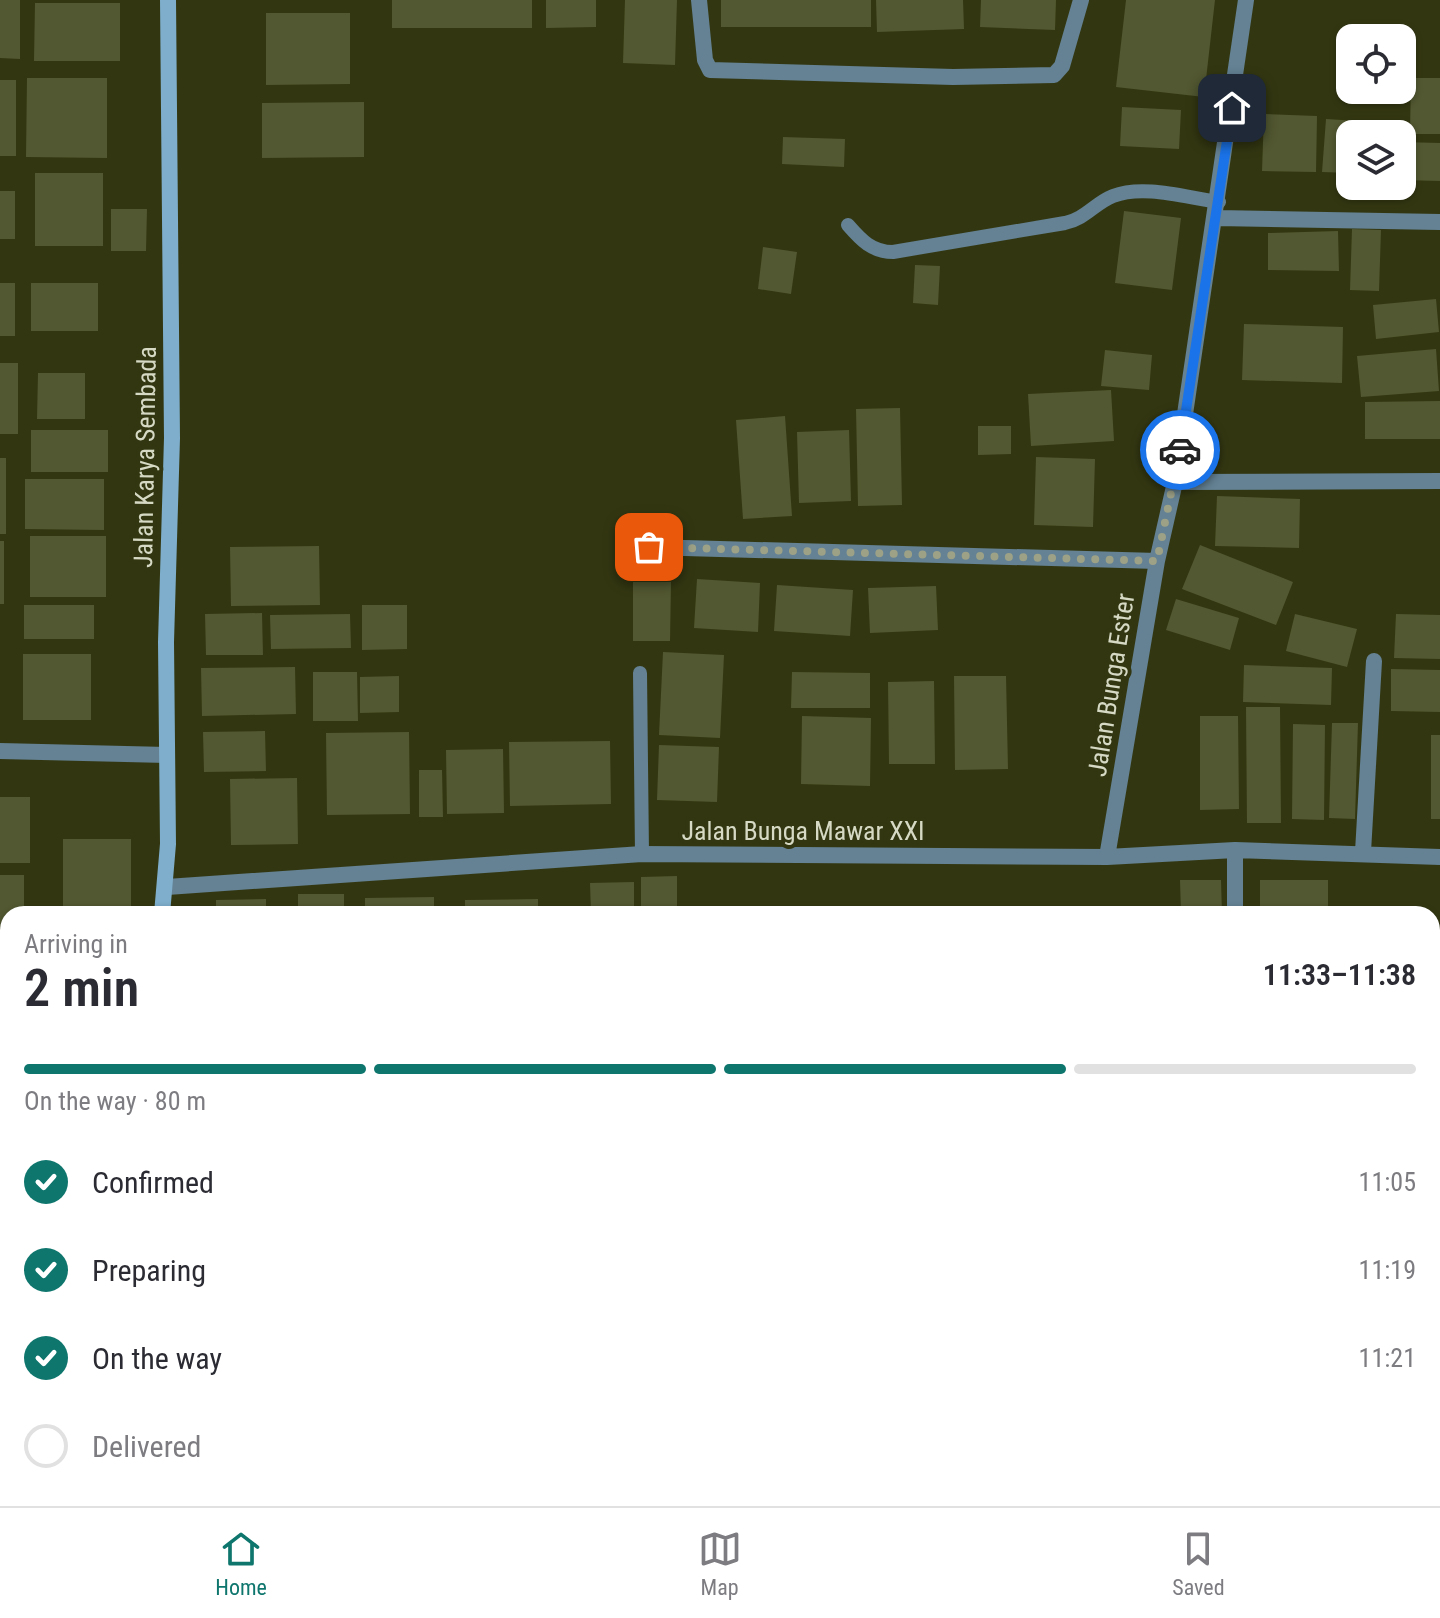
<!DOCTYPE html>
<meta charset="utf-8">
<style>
body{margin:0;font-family:"Roboto Condensed",sans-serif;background:#f2f2f3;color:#2b2b33;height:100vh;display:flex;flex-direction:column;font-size:30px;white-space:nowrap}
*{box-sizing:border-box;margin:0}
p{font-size:26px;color:#7c7c81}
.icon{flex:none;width:44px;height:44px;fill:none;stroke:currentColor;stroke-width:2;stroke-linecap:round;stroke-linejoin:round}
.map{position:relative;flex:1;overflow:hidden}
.details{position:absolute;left:0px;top:906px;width:1440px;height:600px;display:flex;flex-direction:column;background:#fff;border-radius:24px 24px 0 0;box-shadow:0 2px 6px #0004}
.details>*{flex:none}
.buttons{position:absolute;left:1336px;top:24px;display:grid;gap:16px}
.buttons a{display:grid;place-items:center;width:80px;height:80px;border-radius:16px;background:#fff;box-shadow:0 2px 6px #0004;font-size:40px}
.pin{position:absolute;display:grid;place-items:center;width:68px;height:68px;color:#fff;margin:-34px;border-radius:16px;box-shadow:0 4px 12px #0006}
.courier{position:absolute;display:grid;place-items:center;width:80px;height:80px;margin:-40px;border:6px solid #1a73e8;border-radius:50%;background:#fff;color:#222;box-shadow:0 2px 10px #0007}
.headline em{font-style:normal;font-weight:600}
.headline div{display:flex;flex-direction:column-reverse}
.headline{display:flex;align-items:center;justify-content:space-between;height:136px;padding:0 24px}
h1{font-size:52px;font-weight:600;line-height:60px}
.bar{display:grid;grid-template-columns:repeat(4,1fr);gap:12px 8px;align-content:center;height:96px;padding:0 24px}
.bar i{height:10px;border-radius:6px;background:#e1e1e2}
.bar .selected{background:#0f766e}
.bar p{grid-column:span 4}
ol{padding:0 24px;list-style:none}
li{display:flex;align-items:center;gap:24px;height:88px}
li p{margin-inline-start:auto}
li .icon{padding:8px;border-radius:50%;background:#0f766e;color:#fff;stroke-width:4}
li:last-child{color:#7c7c81}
li i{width:44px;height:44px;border:4px solid #e1e1e2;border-radius:50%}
.tabs{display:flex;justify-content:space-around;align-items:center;height:112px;border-top:2px solid #e1e1e2;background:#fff;font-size:22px;color:#7c7c81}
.tabs a{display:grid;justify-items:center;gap:4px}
.tabs .selected{color:#0f766e}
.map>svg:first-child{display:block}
</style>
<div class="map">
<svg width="1440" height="1506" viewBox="0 0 1440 1506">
<rect width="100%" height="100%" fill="#333711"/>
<path fill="#525831" d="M 0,0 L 20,0 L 20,59 L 0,58 Z
M 392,0 L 532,0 L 532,28 L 392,28 Z
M 546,0 L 596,0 L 596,27 L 546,28 Z
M 625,0 L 677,0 L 675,65 L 623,63 Z
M 721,0 L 871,0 L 871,27 L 721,27 Z
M 876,0 L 963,0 L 964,29 L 877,32 Z
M 981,0 L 1056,0 L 1055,30 L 980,27 Z
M 1126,0 L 1215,0 L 1204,97 L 1116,87 Z
M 35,3 L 120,3 L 120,61 L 34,61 Z
M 266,13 L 350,13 L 350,84 L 266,85 Z
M 27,78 L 107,78 L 107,158 L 26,157 Z
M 1411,78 L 1440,78 L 1440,134 L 1410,134 Z
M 0,80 L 16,80 L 16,156 L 0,156 Z
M 364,102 L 364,157 L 262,158 L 262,103 Z
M 1122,107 L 1181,110 L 1179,149 L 1120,146 Z
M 1264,114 L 1317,116 L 1316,172 L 1262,171 Z
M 1326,119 L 1358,121 L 1358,134 L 1350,134 L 1350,173 L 1322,172 Z
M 1365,121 L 1388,122 L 1388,134 L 1365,134 Z
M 783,137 L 845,139 L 844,167 L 782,164 Z
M 1402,142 L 1440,143 L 1440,181 L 1402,180 Z
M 35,173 L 103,173 L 103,246 L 35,246 Z
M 0,191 L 15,191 L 15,239 L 0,239 Z
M 111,209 L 147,209 L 146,251 L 111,251 Z
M 1124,211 L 1181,218 L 1172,290 L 1115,283 Z
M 1352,229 L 1381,230 L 1379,291 L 1350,290 Z
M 1338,231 L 1339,271 L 1268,270 L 1268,233 Z
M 763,247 L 797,252 L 791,294 L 758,289 Z
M 915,265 L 940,266 L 938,305 L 913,303 Z
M 0,283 L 15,283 L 15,336 L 0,336 Z
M 31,283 L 98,283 L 98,331 L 31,331 Z
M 1436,299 L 1439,332 L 1376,339 L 1373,305 Z
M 1244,324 L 1343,327 L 1342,383 L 1242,380 Z
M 1436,349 L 1439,391 L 1361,397 L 1357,356 Z
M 1105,350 L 1152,355 L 1149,390 L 1101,386 Z
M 0,363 L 18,363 L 18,434 L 0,434 Z
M 38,373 L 85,373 L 85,419 L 37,419 Z
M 1111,390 L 1114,441 L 1031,446 L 1028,394 Z
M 1440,401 L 1440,439 L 1365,439 L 1365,402 Z
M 900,408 L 902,505 L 858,506 L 856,409 Z
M 785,416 L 792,516 L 743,519 L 736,420 Z
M 978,426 L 1011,426 L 1011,454 L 978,455 Z
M 31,430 L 108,430 L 108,472 L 31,472 Z
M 849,430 L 851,501 L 799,503 L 797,432 Z
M 1036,457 L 1095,459 L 1093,527 L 1034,525 Z
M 0,458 L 6,458 L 6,534 L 0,534 Z
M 25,479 L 104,479 L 104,530 L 25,529 Z
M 1217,496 L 1300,499 L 1299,548 L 1215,546 Z
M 30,536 L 106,536 L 106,597 L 30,597 Z
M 0,541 L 4,541 L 4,604 L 0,604 Z
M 1200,545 L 1293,582 L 1276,625 L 1182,589 Z
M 319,546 L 320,605 L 231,606 L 230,547 Z
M 697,579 L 760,583 L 758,632 L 694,628 Z
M 633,582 L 671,582 L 670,641 L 633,641 Z
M 777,585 L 853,590 L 850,636 L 774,631 Z
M 936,586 L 938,630 L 870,633 L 868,588 Z
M 1176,599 L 1239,618 L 1230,650 L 1166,630 Z
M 24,605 L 94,605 L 94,639 L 24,639 Z
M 362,605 L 407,605 L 407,649 L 362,650 Z
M 262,613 L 263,655 L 206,655 L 205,614 Z
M 350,614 L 351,648 L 271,649 L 270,615 Z
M 1295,614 L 1357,629 L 1347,667 L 1286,651 Z
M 1396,614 L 1440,615 L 1440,659 L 1394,658 Z
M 663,652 L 724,655 L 720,738 L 659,735 Z
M 23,654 L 91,654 L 91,720 L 23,720 Z
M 1244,665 L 1332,668 L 1331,705 L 1243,702 Z
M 295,667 L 296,714 L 202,716 L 201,668 Z
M 1391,669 L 1440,670 L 1440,712 L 1391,711 Z
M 313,672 L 357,672 L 358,721 L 313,721 Z
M 792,672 L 870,673 L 870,708 L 791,708 Z
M 399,676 L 399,712 L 360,713 L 360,677 Z
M 954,676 L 1006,676 L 1008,769 L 955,770 Z
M 934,681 L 935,764 L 889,764 L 888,682 Z
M 1246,707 L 1280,707 L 1281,823 L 1247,823 Z
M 802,716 L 871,718 L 870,786 L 801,784 Z
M 1200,716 L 1238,716 L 1239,809 L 1200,810 Z
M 1332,723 L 1358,723 L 1355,819 L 1329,818 Z
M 1293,724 L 1325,725 L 1324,820 L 1292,819 Z
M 265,731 L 266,771 L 204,772 L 203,732 Z
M 409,732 L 410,814 L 327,815 L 326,733 Z
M 1431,735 L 1440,735 L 1440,819 L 1431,819 Z
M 610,741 L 611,804 L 510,806 L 509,742 Z
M 659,745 L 719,747 L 717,802 L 657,800 Z
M 503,749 L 504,813 L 447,814 L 446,750 Z
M 419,770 L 442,770 L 443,817 L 419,817 Z
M 297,778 L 298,844 L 231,845 L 230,779 Z
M 0,797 L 30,797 L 30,863 L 0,863 Z
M 63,839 L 131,839 L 131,914 L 63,914 Z
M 0,875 L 24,875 L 24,914 L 8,914 L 8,928 L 0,928 Z
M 677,876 L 677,914 L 641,914 L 641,877 Z
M 1180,880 L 1221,880 L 1222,914 L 1181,914 Z
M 1260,880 L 1328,880 L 1328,914 L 1260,914 Z
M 634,882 L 634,914 L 591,914 L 590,883 Z
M 298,894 L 344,894 L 344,914 L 298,914 Z
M 434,897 L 434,914 L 365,914 L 365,898 Z
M 266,899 L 266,914 L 216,914 L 216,900 Z
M 538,899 L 538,914 L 465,914 L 465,900 Z
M 1025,910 L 1025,914 L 966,914 L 966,911 Z
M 1432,1036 L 1440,1036 L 1440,1070 L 1432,1071 Z
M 0,1041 L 8,1041 L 8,1099 L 0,1099 Z
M 0,1112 L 8,1112 L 8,1156 L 0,1156 Z
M 1432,1120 L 1440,1120 L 1440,1165 L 1432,1164 Z
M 0,1177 L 8,1177 L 8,1227 L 0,1227 Z
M 0,1240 L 8,1240 L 8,1296 L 0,1296 Z
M 1432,1267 L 1440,1267 L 1440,1328 L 1432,1328 Z
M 0,1305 L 8,1305 L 8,1369 L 0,1369 Z
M 0,1376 L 8,1376 L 8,1437 L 0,1437 Z
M 0,1451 L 8,1451 L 8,1493 L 0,1493 Z
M 394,1498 L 446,1498 L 446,1506 L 394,1506 Z
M 462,1498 L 529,1498 L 529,1506 L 462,1506 Z
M 148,1502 L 204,1502 L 204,1506 L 148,1506 Z"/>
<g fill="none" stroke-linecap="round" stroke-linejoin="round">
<path stroke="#648294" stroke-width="14" d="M 848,225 C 861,240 872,252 893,252 L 1065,223 C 1085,219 1095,203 1113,196 C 1144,184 1187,198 1219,202
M 640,673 L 642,854"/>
<path stroke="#648294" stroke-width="16" d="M 699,0 L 705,60 L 710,70 L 953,77 L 1054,75 L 1062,66 L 1081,0
M 1217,218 L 1440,222
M 1175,482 L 1440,481
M 649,547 L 1157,561
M 0,751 L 167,755
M 1235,850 L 1235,914
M 1363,852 L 1374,661
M 1107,857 L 1157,561 L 1175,482 L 1246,0
M 167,887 L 642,854 L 1107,857 L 1235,850 L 1440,857
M 0,977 L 8,977
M 547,1498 L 547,1506
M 1287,1506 L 1440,1499"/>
<path stroke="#7eaecb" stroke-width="16" d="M 162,914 L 168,844 L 166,642 L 172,438 L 168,0
M 89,1506 L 89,1498"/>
</g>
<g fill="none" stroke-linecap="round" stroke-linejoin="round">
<path stroke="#9da186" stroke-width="8" stroke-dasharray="0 14.4" d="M 649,547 L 1157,561 L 1180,450"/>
<path stroke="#1a73e8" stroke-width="10" d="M 1180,450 L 1232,108"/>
</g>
<g text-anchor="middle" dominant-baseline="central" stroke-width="8" stroke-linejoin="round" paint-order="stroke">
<g font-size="26" fill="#d6dac5" stroke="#333711">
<text transform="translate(145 457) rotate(-89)">Jalan Karya Sembada</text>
<text transform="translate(1111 685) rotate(-81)">Jalan Bunga Ester</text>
<text x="803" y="831">Jalan Bunga Mawar XXI</text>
</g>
</g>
</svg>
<div class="buttons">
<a><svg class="icon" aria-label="locate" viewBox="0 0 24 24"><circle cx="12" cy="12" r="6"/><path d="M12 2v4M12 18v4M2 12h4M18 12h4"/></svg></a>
<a><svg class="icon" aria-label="layers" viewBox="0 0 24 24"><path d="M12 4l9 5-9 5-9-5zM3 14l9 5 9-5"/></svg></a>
</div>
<div class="pin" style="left:649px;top:547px;background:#ea580c"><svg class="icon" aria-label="bag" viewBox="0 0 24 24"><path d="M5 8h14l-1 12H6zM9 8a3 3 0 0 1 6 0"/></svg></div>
<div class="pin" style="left:1232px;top:108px;background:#1f2937"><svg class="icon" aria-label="home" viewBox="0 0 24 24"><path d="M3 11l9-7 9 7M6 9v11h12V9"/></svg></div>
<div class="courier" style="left:1180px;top:450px"><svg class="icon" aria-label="car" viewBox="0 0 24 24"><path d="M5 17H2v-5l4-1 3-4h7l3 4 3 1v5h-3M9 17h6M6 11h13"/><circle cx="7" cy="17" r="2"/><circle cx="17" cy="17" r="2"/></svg></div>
<section class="details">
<div class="headline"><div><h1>2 min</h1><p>Arriving in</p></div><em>11:33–11:38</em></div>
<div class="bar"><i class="selected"></i><i class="selected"></i><i class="selected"></i><i></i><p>On the way · 80 m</p></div>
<ol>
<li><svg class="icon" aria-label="check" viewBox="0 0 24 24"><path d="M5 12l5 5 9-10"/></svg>Confirmed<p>11:05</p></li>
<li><svg class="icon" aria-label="check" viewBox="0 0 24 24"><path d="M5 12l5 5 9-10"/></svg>Preparing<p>11:19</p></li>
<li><svg class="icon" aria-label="check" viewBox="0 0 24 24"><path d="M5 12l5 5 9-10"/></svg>On the way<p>11:21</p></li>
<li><i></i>Delivered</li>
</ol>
</section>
</div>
<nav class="tabs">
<a class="selected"><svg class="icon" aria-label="home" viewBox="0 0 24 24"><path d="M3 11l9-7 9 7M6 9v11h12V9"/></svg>Home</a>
<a><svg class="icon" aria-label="map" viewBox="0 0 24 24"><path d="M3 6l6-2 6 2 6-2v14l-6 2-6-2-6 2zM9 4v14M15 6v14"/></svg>Map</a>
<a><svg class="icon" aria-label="saved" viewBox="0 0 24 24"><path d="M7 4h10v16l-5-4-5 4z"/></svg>Saved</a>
</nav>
